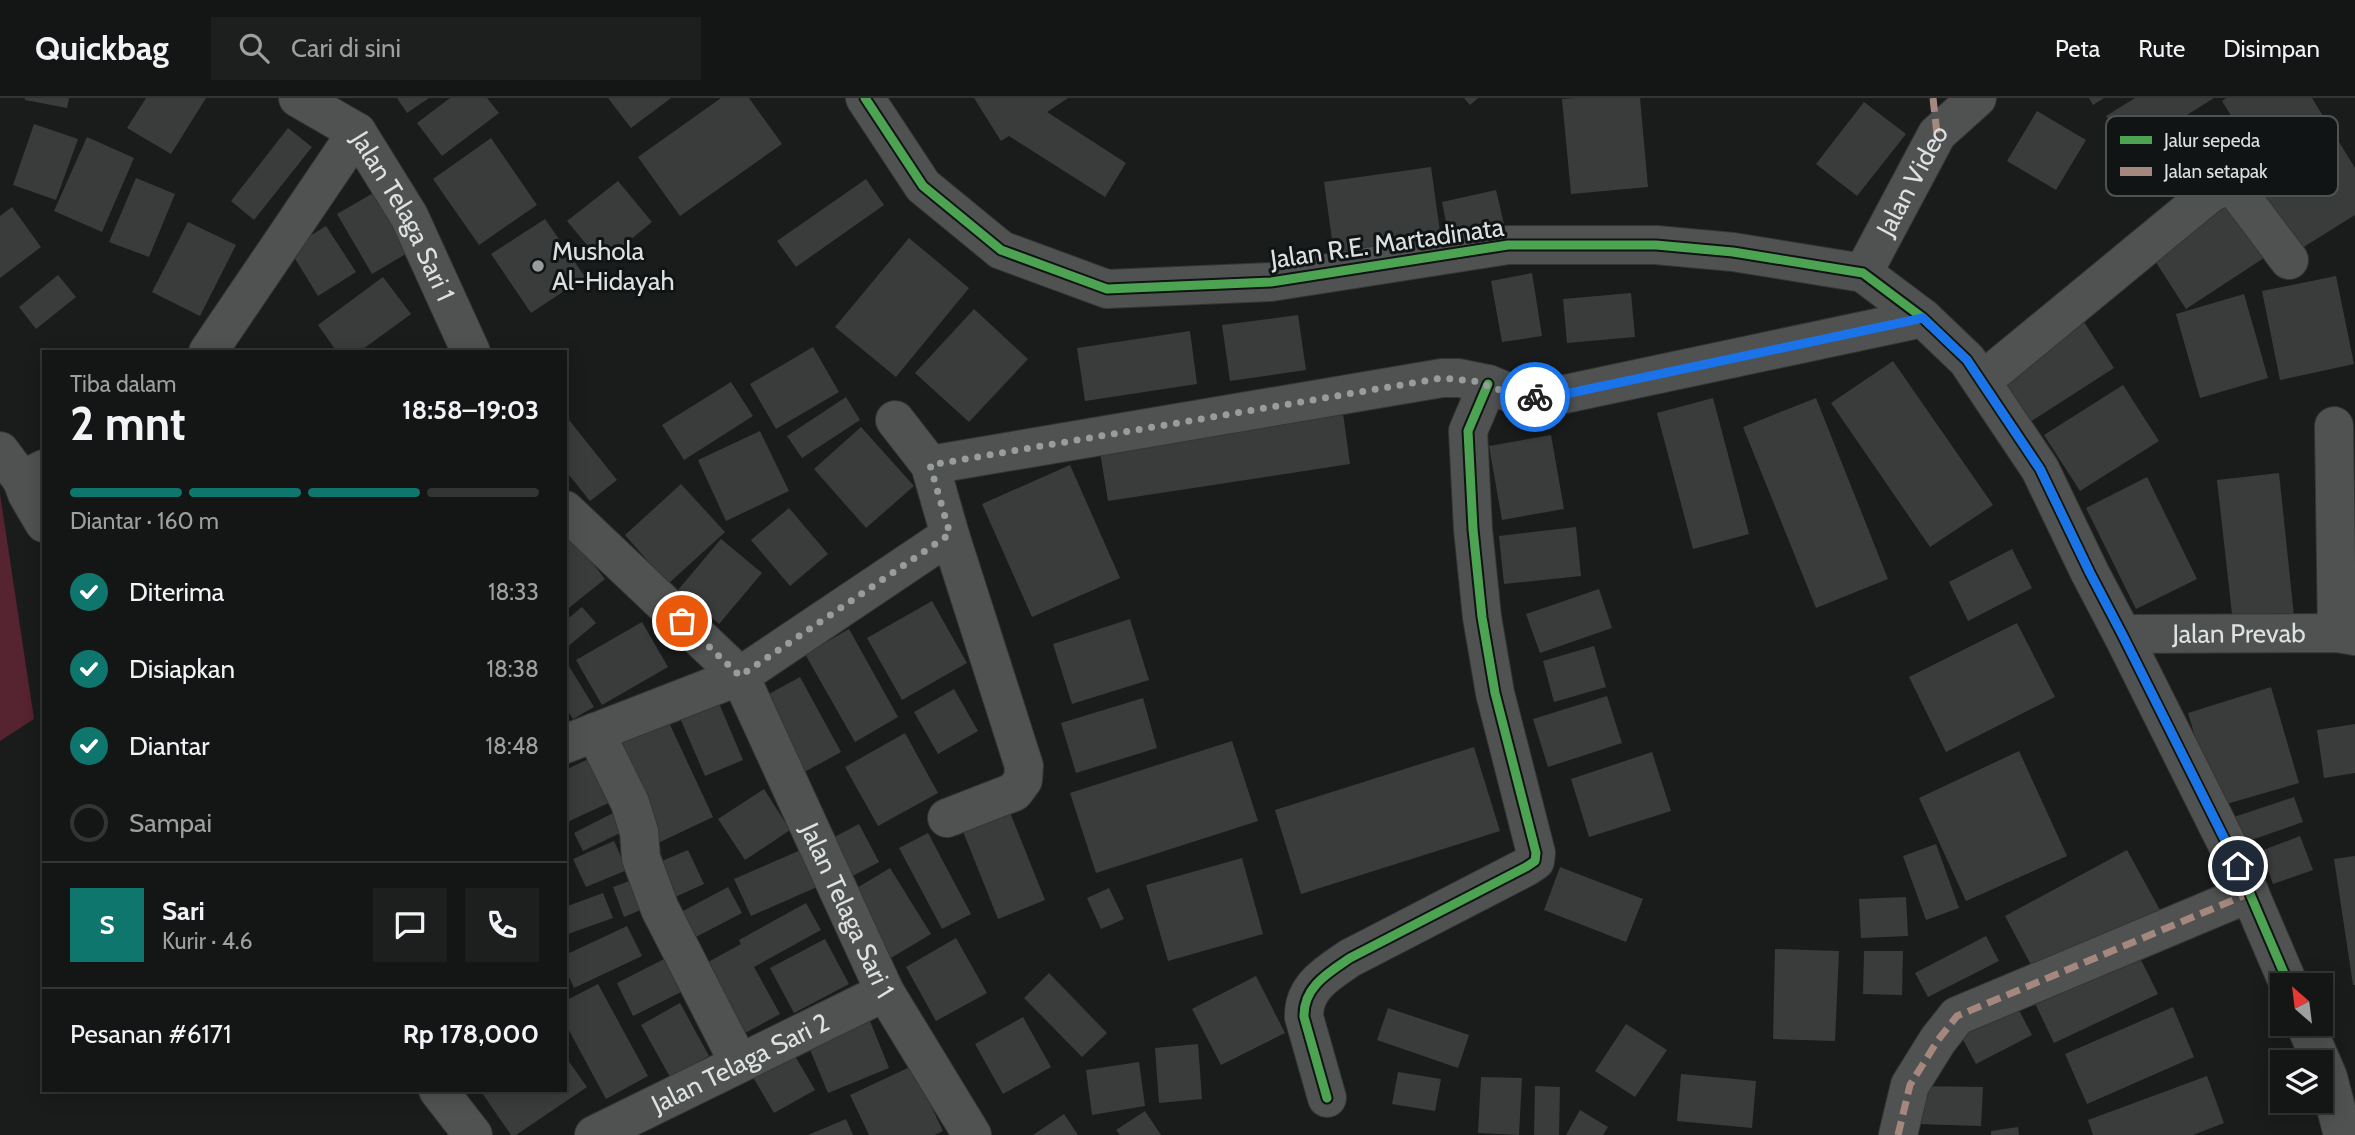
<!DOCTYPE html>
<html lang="id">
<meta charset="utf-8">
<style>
body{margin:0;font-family:Cabin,sans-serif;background:#1d1e1e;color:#f1f3f6;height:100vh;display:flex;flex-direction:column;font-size:26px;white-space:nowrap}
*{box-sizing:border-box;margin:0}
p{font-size:23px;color:#9d9fa0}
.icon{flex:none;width:38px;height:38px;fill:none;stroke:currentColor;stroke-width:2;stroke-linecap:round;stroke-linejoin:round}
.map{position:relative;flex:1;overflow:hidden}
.drawer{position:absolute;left:42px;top:252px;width:525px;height:742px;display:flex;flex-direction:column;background:#141515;border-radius:0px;box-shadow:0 4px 18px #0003,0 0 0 2px #333434}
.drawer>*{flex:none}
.needle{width:46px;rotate:332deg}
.buttons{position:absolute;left:2270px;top:875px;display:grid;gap:14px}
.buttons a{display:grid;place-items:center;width:63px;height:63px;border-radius:0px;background:#141515;box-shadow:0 4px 18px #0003,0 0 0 2px #333434;font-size:35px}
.pin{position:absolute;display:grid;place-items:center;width:60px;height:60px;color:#fff;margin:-30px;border:4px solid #fff;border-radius:50%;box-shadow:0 2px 7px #0007}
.courier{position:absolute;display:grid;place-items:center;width:70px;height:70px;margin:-35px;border:5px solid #1a73e8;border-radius:50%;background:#fff;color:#222;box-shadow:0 2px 9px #0007}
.headline em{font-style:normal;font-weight:800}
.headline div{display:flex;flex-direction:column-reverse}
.headline{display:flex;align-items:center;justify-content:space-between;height:119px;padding:0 28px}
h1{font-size:46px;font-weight:800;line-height:52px}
.bar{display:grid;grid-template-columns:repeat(4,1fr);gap:10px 7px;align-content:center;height:84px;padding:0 28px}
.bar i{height:9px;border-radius:5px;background:#333434}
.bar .selected{background:#0f766e}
.bar p{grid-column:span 4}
.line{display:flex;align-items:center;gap:18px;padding:0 28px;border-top:2px solid #333434}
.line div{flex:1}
.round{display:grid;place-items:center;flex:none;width:74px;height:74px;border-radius:0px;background:#1d1e1e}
ol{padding:0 28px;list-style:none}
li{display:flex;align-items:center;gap:21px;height:77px}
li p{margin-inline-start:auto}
li .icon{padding:7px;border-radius:50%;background:#0f766e;color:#fff;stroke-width:4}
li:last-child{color:#9d9fa0}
li i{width:38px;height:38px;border:4px solid #333434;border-radius:50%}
header{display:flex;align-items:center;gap:42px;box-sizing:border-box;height:98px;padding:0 35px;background:#141515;border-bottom:2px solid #333434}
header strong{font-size:33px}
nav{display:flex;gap:38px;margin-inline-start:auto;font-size:24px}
.search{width:490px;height:63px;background:#1d1e1e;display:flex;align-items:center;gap:18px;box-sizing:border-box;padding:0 24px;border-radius:0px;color:#9d9fa0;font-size:26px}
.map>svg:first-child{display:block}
</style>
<header>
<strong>Quickbag</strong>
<div class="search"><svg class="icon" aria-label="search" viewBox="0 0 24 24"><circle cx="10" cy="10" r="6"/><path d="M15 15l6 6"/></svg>Cari di sini</div>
<nav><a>Peta</a><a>Rute</a><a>Disimpan</a></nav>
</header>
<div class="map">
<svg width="2355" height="1037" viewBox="0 0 2355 1037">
<rect width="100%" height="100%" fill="#1a1c1c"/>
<path fill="#562330" d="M 0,396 L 34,621 L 0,643 Z"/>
<path fill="#3a3c3c" d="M 25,0 L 69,0 L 67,10 L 25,2 Z
M 146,0 L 206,0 L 171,56 L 127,30 Z
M 397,0 L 429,0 L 407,15 Z
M 450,0 L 487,0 L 499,15 L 442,58 L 417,25 Z
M 608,0 L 671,0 L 631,30 Z
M 721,0 L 749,0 L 782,46 L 680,118 L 638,59 Z
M 974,0 L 1068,0 L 1047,14 L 1126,65 L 1105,99 L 1009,38 L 1001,43 Z
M 1464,0 L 1478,0 L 1470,7 Z
M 1575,0 L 1640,0 L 1648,89 L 1571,96 L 1562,1 Z
M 2089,0 L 2104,0 L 2093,7 Z
M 2135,0 L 2214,0 L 2128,54 L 2106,18 Z
M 2226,0 L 2312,0 L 2355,70 L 2355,117 L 2294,155 L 2227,47 L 2243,37 L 2222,3 Z
M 1864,4 L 1906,36 L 1857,98 L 1816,66 Z
M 2037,13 L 2086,42 L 2056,92 L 2007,63 Z
M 34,26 L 78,41 L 56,102 L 13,87 Z
M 288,30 L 312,49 L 254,122 L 231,103 Z
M 87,39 L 134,60 L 102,134 L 54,113 Z
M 491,40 L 537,107 L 479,147 L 433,81 Z
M 1431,69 L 1441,141 L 1334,156 L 1324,84 Z
M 136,80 L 175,96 L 149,159 L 109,144 Z
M 866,81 L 884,107 L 796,169 L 777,143 Z
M 618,83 L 652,124 L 602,165 L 567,123 Z
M 1496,92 L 1504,126 L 1449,139 L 1442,104 Z
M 375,94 L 409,154 L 372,176 L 337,116 Z
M 2232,98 L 2270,156 L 2186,211 L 2148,152 Z
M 12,109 L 41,149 L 0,180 L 0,118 Z
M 545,121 L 585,179 L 531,215 L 491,156 Z
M 188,124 L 236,147 L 200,218 L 152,194 Z
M 326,128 L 356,174 L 318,198 L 289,151 Z
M 909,140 L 969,190 L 896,279 L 835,229 Z
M 1532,175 L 1542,238 L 1502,244 L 1491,183 Z
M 58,177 L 76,199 L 36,231 L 19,209 Z
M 2336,178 L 2354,266 L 2280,282 L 2262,193 Z
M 383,179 L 411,216 L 359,254 L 337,254 L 318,227 Z
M 1631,195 L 1635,239 L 1567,245 L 1563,201 Z
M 2244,196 L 2268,280 L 2200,300 L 2176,216 Z
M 974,211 L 1028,261 L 969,324 L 915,275 Z
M 1298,217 L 1306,272 L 1230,283 L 1222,227 Z
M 2084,224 L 2114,270 L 2030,324 L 1999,278 Z
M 1190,233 L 1197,286 L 1085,303 L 1077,250 Z
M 813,249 L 839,294 L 776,331 L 750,286 Z
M 1893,263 L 1993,407 L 1930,449 L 1831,305 Z
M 731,284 L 753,318 L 684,362 L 662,327 Z
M 2123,287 L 2159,343 L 2080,393 L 2044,337 Z
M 846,299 L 860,322 L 802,360 L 787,338 Z
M 1713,300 L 1749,436 L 1693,451 L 1657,315 Z
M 1816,300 L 1888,481 L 1816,510 L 1743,329 Z
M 1343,315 L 1350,366 L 1108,403 L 1100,354 Z
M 565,317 L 617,382 L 590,403 L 565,372 Z
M 861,329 L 914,388 L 866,430 L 814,371 Z
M 760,333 L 789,393 L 726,423 L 698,362 Z
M 1551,337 L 1564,411 L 1502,422 L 1489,348 Z
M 1070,367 L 1120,480 L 1032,519 L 982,406 Z
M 2279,375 L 2294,518 L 2233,525 L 2217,382 Z
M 2147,379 L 2197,481 L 2136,511 L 2086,410 Z
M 681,386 L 725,434 L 668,486 L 625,437 Z
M 789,410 L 828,456 L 790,488 L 751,442 Z
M 1576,429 L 1581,478 L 1504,486 L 1499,438 Z
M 565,430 L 605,481 L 565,513 Z
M 721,441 L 762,475 L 719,526 L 678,492 Z
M 2012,451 L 2032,490 L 1968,523 L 1949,484 Z
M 1599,491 L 1612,530 L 1540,555 L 1526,516 Z
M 932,503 L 967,565 L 902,602 L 867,540 Z
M 582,509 L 596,525 L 565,551 L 565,523 Z
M 1130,521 L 1149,582 L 1072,606 L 1053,546 Z
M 642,524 L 668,569 L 602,607 L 576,562 Z
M 2017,525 L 2055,599 L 1946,654 L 1909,579 Z
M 849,531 L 898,619 L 855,644 L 805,556 Z
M 1594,548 L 1606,589 L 1554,604 L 1543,563 Z
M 567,565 L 594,609 L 573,621 L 565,609 L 565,566 Z
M 800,579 L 841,654 L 797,678 L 756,603 Z
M 2271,589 L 2299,685 L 2216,709 L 2188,615 Z
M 954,591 L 978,633 L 938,656 L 914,614 Z
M 1607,598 L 1622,645 L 1548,669 L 1533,621 Z
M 1143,600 L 1157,650 L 1076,675 L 1061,625 Z
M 718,603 L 743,662 L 705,678 L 680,620 Z
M 665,616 L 713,719 L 658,745 L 610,641 Z
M 2355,626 L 2355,675 L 2324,680 L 2317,632 Z
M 905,635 L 938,695 L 878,728 L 845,669 Z
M 1232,643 L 1258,723 L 1096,775 L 1070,695 Z
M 1474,649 L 1500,733 L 1301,796 L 1275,712 Z
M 2019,653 L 2067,758 L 1966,803 L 1919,700 Z
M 1652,654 L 1671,713 L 1589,739 L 1571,681 Z
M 595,658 L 615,702 L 565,725 L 565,672 Z
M 764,691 L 790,732 L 745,762 L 718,721 Z
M 2294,699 L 2303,724 L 2240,746 L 2231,720 Z
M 1007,707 L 1045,802 L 998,821 L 960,726 Z
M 613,715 L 622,734 L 583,753 L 574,735 Z
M 859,726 L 879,764 L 845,782 L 825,744 Z
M 928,735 L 971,816 L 942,831 L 899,750 Z
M 2300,738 L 2313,772 L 2273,786 L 2261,753 Z
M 614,743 L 627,772 L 586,789 L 573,761 Z
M 1936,746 L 1959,810 L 1926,822 L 1903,758 Z
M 810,748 L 826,785 L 751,818 L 734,781 Z
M 688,752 L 704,786 L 673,800 L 657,765 Z
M 2127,752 L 2160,812 L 2037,878 L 2005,818 Z
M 2355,758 L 2355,887 L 2353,887 L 2334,761 Z
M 1242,760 L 1263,836 L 1168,863 L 1146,787 Z
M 1560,769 L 1643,801 L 1626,844 L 1544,812 Z
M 890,770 L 931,836 L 891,860 L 850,794 Z
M 632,782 L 643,811 L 624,819 L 613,789 Z
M 728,789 L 742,815 L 694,840 L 681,814 Z
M 1109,790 L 1124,821 L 1101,831 L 1087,800 Z
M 603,795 L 613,820 L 565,837 L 565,809 Z
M 1906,799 L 1908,838 L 1861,840 L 1859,801 Z
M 806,805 L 821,832 L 754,869 L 780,916 L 738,939 L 699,869 L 741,846 L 739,842 Z
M 627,828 L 642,858 L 574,890 L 565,870 L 565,857 Z
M 1986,838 L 1999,863 L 1928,899 L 1915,875 Z
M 956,840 L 987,895 L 936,923 L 906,869 Z
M 825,841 L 849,886 L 794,915 L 770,870 Z
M 2135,850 L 2158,896 L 2054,945 L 2032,899 Z
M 1775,851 L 1839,853 L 1835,943 L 1773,941 Z
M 1864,853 L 1903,853 L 1902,897 L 1863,896 Z
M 666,860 L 683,893 L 633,918 L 617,885 Z
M 1049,875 L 1107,935 L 1082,959 L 1024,900 Z
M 1256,878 L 1285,935 L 1221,967 L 1192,911 Z
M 598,886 L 648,978 L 606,1001 L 565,925 L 565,903 Z
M 2011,897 L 2032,937 L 1976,966 L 1955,927 Z
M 680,905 L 709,958 L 670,979 L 641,927 Z
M 2173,909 L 2194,959 L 2087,1006 L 2065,956 Z
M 1388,910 L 1469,937 L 1458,970 L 1377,942 Z
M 868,918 L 889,970 L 828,995 L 806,942 Z
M 1023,919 L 1051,969 L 1003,996 L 975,946 Z
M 1626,926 L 1667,952 L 1635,999 L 1595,973 Z
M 788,946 L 815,992 L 774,1015 L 747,969 Z
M 1198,946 L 1202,1001 L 1159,1005 L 1155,950 Z
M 565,958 L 587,989 L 516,1037 L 511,1037 L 480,992 L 565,992 Z
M 1139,964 L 1145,1008 L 1092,1017 L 1086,972 Z
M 912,968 L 943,1033 L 935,1037 L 869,1037 L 850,997 Z
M 1398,974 L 1441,981 L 1435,1013 L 1392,1006 Z
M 1681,976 L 1756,983 L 1752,1030 L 1677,1023 Z
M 2207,978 L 2224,1025 L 2193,1037 L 2093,1037 L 2088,1022 Z
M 1481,979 L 1522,980 L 1519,1037 L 1478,1035 Z
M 1535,988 L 1560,989 L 1559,1037 L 1534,1037 Z
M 1919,988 L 1983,989 L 1981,1028 L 1918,1026 Z
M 1580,1012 L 1608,1029 L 1603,1037 L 1566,1037 Z
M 1145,1013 L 1161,1037 L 1120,1037 L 1116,1032 Z
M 1064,1016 L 1078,1037 L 1033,1037 Z
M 846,1021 L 853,1037 L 808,1037 Z
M 2018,1029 L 2019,1037 L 1991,1037 L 1991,1033 Z"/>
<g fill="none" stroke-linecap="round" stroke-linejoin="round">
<g stroke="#343636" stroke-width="40">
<g id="street">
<path d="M 298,0 L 357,34"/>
<path id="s1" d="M 1863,175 L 1937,36 L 1977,0"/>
<path id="s2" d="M 208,254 L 357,34 L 409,118 L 471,254"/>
<path d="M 1982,283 L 2209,96 L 2224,88 L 2234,89 L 2289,162"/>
<path d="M 895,322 L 930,367 L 950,437"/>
<path d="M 2334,328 L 2337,535"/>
<path d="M 0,353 L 22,382"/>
<path d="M 930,367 L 1442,280 L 1459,280 L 1488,286 L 1523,300 L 1556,298 L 1923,220"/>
<path d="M 44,371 L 22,382 L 27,396 L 44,425"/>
<path id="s3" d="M 565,412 L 740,578 L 885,894 L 972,1037"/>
<path id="s4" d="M 2122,536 L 2337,535 L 2355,538"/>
<path d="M 595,634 L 630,705 L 639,734 L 641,760 L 660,811 L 739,965"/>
<path d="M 565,646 L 740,578 L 950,437 L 1024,668 L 1023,682 L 1014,694 L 947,720"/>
<path d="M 438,992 L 473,1037"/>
<path d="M 1327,1000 L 1304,919 C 1303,889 1328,875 1350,860 L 1526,769 L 1535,763 L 1536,755 L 1495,595 L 1482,519 L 1473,431 L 1468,333 L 1488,286"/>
<path id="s5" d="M 594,1037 L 885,894"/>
<path d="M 1898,1037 L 1910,987 L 1938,942 L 1957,918 L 2250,795"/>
</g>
</g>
<g stroke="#343636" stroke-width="40">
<path id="secondary" d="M 865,0 L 923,88 L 1001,152 L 1107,191 L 1271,184 L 1508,147 L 1656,147 L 1733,154 L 1863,175 L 1923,220 L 1967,262 L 2040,371 L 2090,475 L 2122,536 L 2238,768 L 2289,887
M 2305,926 L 2328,979 L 2343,1037"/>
</g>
<use href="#street" stroke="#505252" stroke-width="38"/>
<use href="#secondary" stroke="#505252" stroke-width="38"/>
<path stroke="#a5887d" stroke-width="7" stroke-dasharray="14 7" stroke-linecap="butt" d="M 1933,0 L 1937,36
M 1898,1037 L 1910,987 L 1938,942 L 1957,918 L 2250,795"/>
<g stroke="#101414" stroke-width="13">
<path id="cycleway" d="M 865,0 L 923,88 L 1001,152 L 1107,191 L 1271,184 L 1508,147 L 1656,147 L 1733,154 L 1863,175 L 1923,220 L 1967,262 L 2040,371 L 2090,475 L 2122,536 L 2238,768 L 2289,887
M 1327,1000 L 1304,919 C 1303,889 1328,875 1350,860 L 1526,769 L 1535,763 L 1536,755 L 1495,595 L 1482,519 L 1473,431 L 1468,333 L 1488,286"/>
</g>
<use href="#cycleway" stroke="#4ca352" stroke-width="9"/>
</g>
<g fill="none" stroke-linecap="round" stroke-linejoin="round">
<path stroke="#999c9c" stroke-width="7" stroke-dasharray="0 12.6" d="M 682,523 L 740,578 L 950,436 L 930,367 L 1442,280 L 1474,283 L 1523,300 L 1535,299"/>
<path stroke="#1a73e8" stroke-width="9" d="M 1535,299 L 1556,298 L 1923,220 L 1967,262 L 2040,371 L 2090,475 L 2122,536 L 2238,768"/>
</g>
<circle fill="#999c9c" stroke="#101414" stroke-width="2.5" cx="538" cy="168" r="7"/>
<g text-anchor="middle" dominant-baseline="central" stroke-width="6" stroke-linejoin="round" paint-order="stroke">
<g font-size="26" fill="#dee1e1" stroke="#101414">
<text stroke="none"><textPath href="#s1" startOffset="105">Jalan Video</textPath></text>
<text stroke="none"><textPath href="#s2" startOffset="362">Jalan Telaga Sari 1</textPath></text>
<text transform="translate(1387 145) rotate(-8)">Jalan R.E. Martadinata</text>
<text stroke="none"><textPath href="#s4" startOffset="117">Jalan Prevab</textPath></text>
<text stroke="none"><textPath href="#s3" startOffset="499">Jalan Telaga Sari 1</textPath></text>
<text stroke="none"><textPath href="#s5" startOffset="163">Jalan Telaga Sari 2</textPath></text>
</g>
<g font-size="26" fill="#dee1e1" stroke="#101414" text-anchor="start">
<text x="552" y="153">Mushola<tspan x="552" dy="30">Al-Hidayah</tspan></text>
</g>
</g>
<rect x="2106" y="18" width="232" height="80" rx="10" fill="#101414" stroke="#4e5252" stroke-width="2"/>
<rect x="2120" y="38" width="32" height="8" fill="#4ca352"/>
<rect x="2120" y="69" width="32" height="9" fill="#a5887d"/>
<g font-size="19" fill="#dee1e1">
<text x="2164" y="49">Jalur sepeda</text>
<text x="2164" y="80">Jalan setapak</text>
</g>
</svg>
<div class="buttons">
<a><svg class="needle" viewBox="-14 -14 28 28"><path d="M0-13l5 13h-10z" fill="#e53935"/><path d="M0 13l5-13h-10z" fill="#9d9fa0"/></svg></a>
<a><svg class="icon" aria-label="layers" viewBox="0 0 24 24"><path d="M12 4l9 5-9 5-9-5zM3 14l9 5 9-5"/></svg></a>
</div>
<div class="pin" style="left:682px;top:523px;background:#ea580c"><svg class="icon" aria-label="bag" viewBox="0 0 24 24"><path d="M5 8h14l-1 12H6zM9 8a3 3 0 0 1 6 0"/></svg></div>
<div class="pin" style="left:2238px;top:768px;background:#1f2937"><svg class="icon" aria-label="home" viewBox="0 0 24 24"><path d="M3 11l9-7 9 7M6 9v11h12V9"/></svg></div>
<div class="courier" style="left:1535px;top:299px"><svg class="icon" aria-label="bike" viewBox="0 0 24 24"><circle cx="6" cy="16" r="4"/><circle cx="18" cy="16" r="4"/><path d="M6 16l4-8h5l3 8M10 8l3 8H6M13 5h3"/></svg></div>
<section class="drawer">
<div class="headline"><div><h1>2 mnt</h1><p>Tiba dalam</p></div><em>18:58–19:03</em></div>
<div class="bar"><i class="selected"></i><i class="selected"></i><i class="selected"></i><i></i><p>Diantar · 160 m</p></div>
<ol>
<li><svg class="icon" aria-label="check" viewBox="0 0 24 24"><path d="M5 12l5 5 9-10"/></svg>Diterima<p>18:33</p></li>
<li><svg class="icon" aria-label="check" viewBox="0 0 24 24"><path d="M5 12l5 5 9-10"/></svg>Disiapkan<p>18:38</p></li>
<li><svg class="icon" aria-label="check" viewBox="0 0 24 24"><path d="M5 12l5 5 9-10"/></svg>Diantar<p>18:48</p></li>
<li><i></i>Sampai</li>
</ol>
<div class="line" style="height:126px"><b class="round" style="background:#0f766e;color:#fff">S</b><div><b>Sari</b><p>Kurir · 4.6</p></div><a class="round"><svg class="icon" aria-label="chat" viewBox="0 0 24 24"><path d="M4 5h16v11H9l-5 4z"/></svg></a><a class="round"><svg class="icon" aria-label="phone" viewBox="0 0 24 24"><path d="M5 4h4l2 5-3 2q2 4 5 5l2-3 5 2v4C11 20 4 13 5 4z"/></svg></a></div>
<div class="line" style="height:91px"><div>Pesanan #6171</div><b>Rp 178,000</b></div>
</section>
</div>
